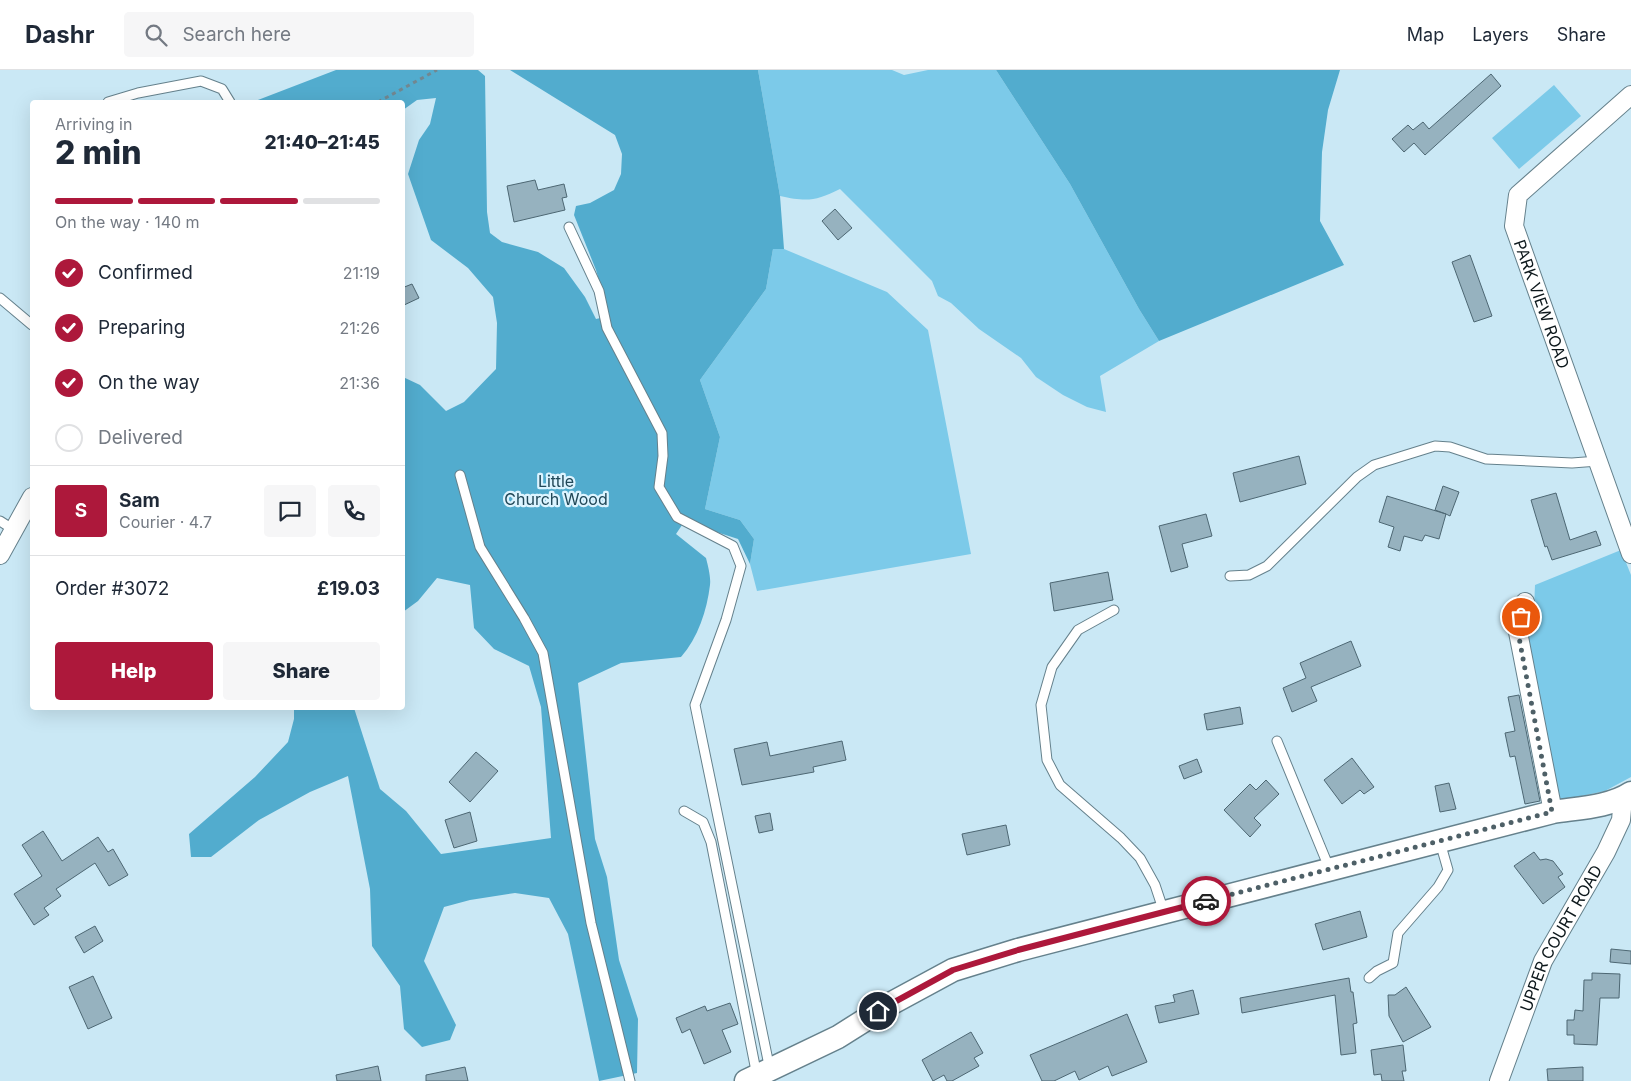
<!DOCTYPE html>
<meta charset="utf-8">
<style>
body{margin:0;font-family:Inter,sans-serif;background:#f6f6f7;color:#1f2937;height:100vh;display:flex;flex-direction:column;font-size:19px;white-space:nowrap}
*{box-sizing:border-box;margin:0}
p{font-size:16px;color:#747a83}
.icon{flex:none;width:28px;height:28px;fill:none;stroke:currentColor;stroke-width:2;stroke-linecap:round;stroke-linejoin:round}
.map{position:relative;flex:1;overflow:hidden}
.details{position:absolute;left:30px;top:30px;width:375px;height:610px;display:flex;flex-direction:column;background:#fff;border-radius:5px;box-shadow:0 5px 20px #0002}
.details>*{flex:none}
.pin{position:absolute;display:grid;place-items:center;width:42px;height:42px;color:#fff;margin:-21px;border:2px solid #fff;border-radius:50%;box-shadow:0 1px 5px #0007}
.courier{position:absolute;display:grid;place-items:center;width:50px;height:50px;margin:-25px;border:4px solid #ad183b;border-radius:50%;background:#fff;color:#222;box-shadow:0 1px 6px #0007}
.head em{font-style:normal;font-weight:800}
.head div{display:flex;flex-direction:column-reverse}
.head{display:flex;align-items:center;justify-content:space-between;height:85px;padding:0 25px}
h1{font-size:32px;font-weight:800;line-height:38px}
.bar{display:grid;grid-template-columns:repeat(4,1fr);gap:8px 5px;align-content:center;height:60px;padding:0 25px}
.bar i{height:6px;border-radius:4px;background:#e0e1e3}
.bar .selected{background:#ad183b}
.bar p{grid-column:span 4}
.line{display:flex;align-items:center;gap:12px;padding:0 25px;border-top:1px solid #e0e1e3}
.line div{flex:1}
.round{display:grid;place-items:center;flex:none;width:52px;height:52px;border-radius:5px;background:#f6f6f7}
ol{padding:0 25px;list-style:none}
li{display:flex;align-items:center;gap:15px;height:55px}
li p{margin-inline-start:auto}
li .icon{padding:5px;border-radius:50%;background:#ad183b;color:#fff;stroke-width:4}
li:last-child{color:#747a83}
li i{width:28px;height:28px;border:2px solid #e0e1e3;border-radius:50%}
.primary-button{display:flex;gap:10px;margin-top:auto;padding:10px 25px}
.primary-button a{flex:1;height:58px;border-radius:5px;background:#ad183b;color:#fff;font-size:20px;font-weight:800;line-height:58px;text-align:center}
.primary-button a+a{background:#f6f6f7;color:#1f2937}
header{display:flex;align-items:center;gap:30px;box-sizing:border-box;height:70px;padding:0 25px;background:#fff;border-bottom:1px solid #e0e1e3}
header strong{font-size:24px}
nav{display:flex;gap:28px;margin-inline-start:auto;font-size:18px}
.search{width:350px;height:45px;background:#f6f6f7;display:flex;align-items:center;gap:12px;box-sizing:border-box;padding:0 18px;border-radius:5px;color:#747a83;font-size:19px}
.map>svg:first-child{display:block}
</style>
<header>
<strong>Dashr</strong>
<div class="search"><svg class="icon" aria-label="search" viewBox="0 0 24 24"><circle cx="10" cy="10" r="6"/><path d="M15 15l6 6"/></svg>Search here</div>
<nav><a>Map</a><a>Layers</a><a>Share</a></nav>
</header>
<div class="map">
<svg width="1631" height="1011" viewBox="0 0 1631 1011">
<rect width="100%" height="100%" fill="#cae8f5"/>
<path fill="#7ccae9" d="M 758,0 L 892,0 L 904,5 L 928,0 L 996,0 L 1070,114 L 1139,239 L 1159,271 L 1100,306 L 1106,342 L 1087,337 L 1063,325 L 1036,307 L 1021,288 L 979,259 L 951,233 L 938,226 L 932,211 L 840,119 C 816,131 807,132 780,126 Z
M 1554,15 L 1581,46 L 1519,99 L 1492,68 Z
M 773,179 L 784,179 L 887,222 L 928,260 L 971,484 L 757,521 L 750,494 L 754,469 L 740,450 L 705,439 L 720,367 L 700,310 L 766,219 Z
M 1621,480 L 1631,505 L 1631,707 L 1605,721 L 1558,731 L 1527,566 L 1534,539 L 1535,515 Z"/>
<path fill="#52acce" d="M 336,0 L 478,0 L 485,6 L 487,142 L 490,163 L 502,172 L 538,182 L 564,198 L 585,227 L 596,249 L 609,246 L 596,200 L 574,145 L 576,136 L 590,133 L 614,120 L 621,104 L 622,84 L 615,65 L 510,0 L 758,0 L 780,126 L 784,179 L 773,179 L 766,219 L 700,310 L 720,367 L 705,439 L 740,450 L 754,469 L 750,494 L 738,469 L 692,454 L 686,449 L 676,464 L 706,488 C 708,496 711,507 710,515 C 707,540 698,568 681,587 L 621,593 L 578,613 L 595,769 L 607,807 L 619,890 L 638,949 L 637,1003 L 599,1011 L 568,864 L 549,828 L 515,823 L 470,830 L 444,837 L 424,891 L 456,955 L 450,970 L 422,977 L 404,959 L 400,916 L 372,876 L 370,819 L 348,706 L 310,722 L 259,750 L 211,787 L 191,787 L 189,764 L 255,707 L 288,672 L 294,649 L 294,638 L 354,638 L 380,719 L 406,741 L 441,784 L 551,768 L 541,637 L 529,596 L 494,579 L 474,558 L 470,515 L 437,508 L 418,531 L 403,542 L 403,307 L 420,315 L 446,341 L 464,332 L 496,299 L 497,253 L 493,227 L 468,198 L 431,170 L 408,104 L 419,70 L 430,54 L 436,28 L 417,30 L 403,40 L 402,32 L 253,32 Z
M 996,0 L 1340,0 L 1328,40 L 1322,82 L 1320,151 L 1344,195 L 1159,271 L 1139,239 L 1070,114 Z"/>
<path fill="#96b2bf" stroke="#4d6773" d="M 1491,4 L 1501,16 L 1425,85 L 1414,73 L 1404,82 L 1392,69 L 1408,55 L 1413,60 L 1423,52 L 1429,59 Z
M 535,110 L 538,120 L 564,114 L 567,127 L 562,128 L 565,140 L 514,152 L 507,116 Z
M 835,139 L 852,158 L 838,170 L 822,151 Z
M 1470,185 L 1492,246 L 1474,252 L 1452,192 Z
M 412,214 L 419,228 L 402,236 L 402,218 Z
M 1299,386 L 1306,414 L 1240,432 L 1233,403 Z
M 1443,416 L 1459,422 L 1450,446 L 1446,444 L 1439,469 L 1425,465 L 1422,471 L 1404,466 L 1400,481 L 1388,477 L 1394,457 L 1379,452 L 1387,426 L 1446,444 L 1435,440 Z
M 1556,423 L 1570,470 L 1596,461 L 1601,475 L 1552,490 L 1547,476 L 1545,477 L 1531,430 Z
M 1206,444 L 1212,466 L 1182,474 L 1188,497 L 1171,502 L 1159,456 Z
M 1108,502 L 1113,530 L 1054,541 L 1050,513 Z
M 1351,571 L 1361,596 L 1311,617 L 1317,631 L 1292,642 L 1283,618 L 1306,608 L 1300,593 Z
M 1519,625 L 1540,731 L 1525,734 L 1515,686 L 1510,687 L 1505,663 L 1515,661 L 1508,627 Z
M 1240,637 L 1243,654 L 1207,660 L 1204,644 Z
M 842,671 L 846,690 L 813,697 L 814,702 L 742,715 L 734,679 L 767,672 L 770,686 Z
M 476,682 L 498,701 L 470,732 L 449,712 Z
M 1352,688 L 1374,717 L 1364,724 L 1360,720 L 1342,734 L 1324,710 Z
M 1197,689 L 1202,702 L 1184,709 L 1179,696 Z
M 1266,710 L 1279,724 L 1254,748 L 1261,755 L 1250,767 L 1224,740 L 1250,714 L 1256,720 Z
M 1449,713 L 1456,739 L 1440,742 L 1435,716 Z
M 470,742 L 477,771 L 454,778 L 445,750 Z
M 770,743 L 773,760 L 759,763 L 755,746 Z
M 1006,755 L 1010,775 L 967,785 L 962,764 Z
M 43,761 L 62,791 L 98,767 L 108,782 L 113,779 L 128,805 L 109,816 L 95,793 L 56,819 L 61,826 L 44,838 L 49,845 L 34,855 L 14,824 L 42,806 L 22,775 Z
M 1534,782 L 1540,790 L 1546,789 L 1553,791 L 1563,804 L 1558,807 L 1565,817 L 1543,834 L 1514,796 Z
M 1360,841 L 1367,867 L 1323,880 L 1315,854 Z
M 95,856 L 103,871 L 84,883 L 75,867 Z
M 1611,879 L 1631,881 L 1631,894 L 1610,892 Z
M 1592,903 L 1620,904 L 1619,928 L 1600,928 L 1597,975 L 1574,974 L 1574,965 L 1567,965 L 1567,950 L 1574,950 L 1575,940 L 1583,941 L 1584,910 L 1592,910 Z
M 93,906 L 112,948 L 88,959 L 69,917 Z
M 1349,908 L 1351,922 L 1353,922 L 1357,953 L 1353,954 L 1356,983 L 1341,985 L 1335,925 L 1242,943 L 1240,928 Z
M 1406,917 L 1431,957 L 1403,972 L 1389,946 L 1388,925 L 1395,925 Z
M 1193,920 L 1199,944 L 1159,953 L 1155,936 L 1175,932 L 1173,925 Z
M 730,933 L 738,954 L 722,960 L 731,982 L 704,994 L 690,959 L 682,963 L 676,948 L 705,936 L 707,941 Z
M 1127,944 L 1147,992 L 1112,1006 L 1108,996 L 1079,1010 L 1075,1001 L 1054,1011 L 1042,1011 L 1030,985 Z
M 971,962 L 983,983 L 974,988 L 979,996 L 952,1011 L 947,1011 L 944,1005 L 933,1011 L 922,990 Z
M 1403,975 L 1406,1001 L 1402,1001 L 1404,1011 L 1382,1011 L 1381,1004 L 1374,1005 L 1371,980 Z
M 378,996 L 381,1011 L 337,1011 L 336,1005 Z
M 465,997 L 468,1011 L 426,1011 L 426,1005 Z
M 1583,997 L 1583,1011 L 1548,1011 L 1547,999 Z"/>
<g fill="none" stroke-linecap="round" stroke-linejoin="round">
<g stroke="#65818c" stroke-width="11">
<path id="service" d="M 108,32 L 138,23 L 201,11 L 222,19 L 230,32
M 569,157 L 599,221 L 607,258 L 662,363 L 663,386 L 659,417 L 677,447 L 733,476 L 741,496 L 726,550 L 695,635 L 770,1000
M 0,228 L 32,255
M 460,405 L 480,477 L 524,548 L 543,583 L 591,853 L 630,1011
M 0,451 L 14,460
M 1230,506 L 1249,505 L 1267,496 L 1357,407 L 1374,395 L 1435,376 L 1450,377 L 1486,389 L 1572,393 L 1598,391
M 1114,540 L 1078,560 L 1052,597 L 1041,635 L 1047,690 L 1060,715 L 1121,768 L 1140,788 L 1155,815 L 1164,842
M 1277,671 L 1330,800
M 684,741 L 703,752 L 711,772 L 757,1006
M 1369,908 L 1377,901 L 1393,893 L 1398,863 L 1438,817 L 1448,800 L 1440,772"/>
</g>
<g stroke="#65818c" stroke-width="20">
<g id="minor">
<path id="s1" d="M 1631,25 L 1518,125 L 1514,156 L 1631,484"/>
<path d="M 0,485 L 32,427"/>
<path d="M 1525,532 L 1518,562 L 1553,742"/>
<path id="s2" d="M 1499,1011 L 1543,891 L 1606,782 L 1621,750 L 1623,728"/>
</g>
</g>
<g stroke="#65818c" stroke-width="25">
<path id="tertiary" d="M 746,1011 L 838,967 L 892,933 L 953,900 L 1018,880 L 1553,742 C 1578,738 1610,737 1631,723"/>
</g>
<path stroke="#728790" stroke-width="3" stroke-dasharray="4 4" stroke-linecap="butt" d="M 378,32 L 437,0"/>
<use href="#service" stroke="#fff" stroke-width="9"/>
<use href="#minor" stroke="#fff" stroke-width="18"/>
<use href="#tertiary" stroke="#fff" stroke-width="22"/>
</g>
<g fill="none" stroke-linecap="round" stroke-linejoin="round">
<path stroke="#4e6067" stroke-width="5" stroke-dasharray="0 9" d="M 1206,831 L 1552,742 L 1518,562 L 1521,547"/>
<path stroke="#ad183b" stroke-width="6" d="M 878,941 L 953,900 L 1018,880 L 1206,831"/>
</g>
<g text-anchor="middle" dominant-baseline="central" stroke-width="4.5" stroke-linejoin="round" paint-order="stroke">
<g font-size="16" fill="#0c171b" stroke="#dcf4ff">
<text stroke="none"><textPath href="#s1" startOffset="265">PARK VIEW ROAD</textPath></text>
<text stroke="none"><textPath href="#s2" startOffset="156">UPPER COURT ROAD</textPath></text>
</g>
<g font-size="16" fill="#214858" stroke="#dcf4ff">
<text x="556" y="411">Little<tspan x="556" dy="18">Church Wood</tspan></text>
</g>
</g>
</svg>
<div class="pin" style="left:1521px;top:547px;background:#ea580c"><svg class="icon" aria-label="bag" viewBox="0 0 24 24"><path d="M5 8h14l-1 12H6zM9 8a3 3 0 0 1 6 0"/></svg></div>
<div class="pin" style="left:878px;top:941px;background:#1f2937"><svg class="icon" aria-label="home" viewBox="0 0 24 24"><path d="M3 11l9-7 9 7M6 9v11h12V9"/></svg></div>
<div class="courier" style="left:1206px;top:831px"><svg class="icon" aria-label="car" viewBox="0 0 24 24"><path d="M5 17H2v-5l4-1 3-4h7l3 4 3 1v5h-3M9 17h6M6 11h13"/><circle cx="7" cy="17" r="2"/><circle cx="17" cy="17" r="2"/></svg></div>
<section class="details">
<div class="head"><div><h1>2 min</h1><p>Arriving in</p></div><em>21:40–21:45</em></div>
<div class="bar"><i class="selected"></i><i class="selected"></i><i class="selected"></i><i></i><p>On the way · 140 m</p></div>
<ol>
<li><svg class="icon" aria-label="check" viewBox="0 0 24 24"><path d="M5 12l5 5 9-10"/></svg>Confirmed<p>21:19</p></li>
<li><svg class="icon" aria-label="check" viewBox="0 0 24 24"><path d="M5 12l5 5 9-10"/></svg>Preparing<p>21:26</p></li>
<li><svg class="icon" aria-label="check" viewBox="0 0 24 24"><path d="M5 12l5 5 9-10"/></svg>On the way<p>21:36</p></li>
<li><i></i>Delivered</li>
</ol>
<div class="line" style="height:90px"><b class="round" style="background:#ad183b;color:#fff">S</b><div><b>Sam</b><p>Courier · 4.7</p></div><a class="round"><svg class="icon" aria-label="chat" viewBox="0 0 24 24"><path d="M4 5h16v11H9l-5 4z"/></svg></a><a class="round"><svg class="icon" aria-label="phone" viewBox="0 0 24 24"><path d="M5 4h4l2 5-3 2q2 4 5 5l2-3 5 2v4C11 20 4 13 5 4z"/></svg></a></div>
<div class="line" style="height:65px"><div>Order #3072</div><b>£19.03</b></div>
<div class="primary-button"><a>Help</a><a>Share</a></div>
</section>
</div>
